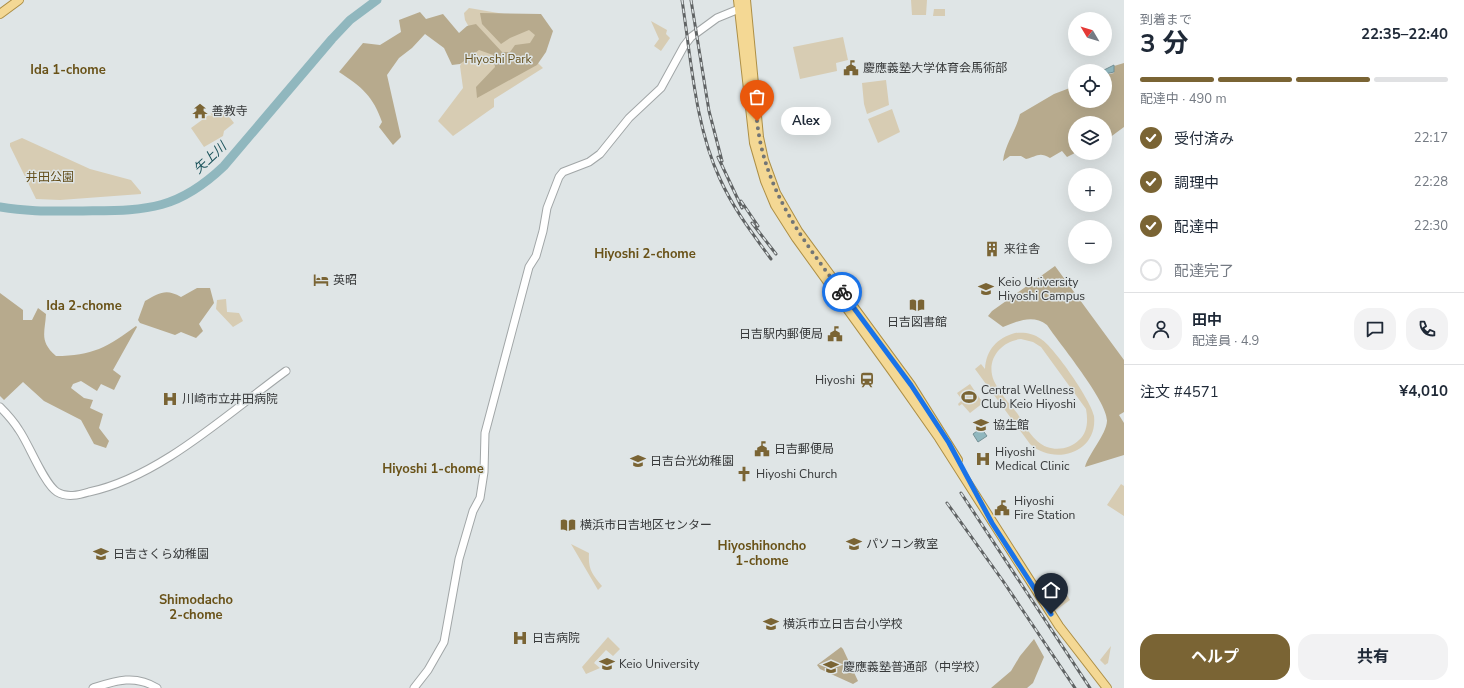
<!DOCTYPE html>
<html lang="ja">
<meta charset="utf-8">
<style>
body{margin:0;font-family:"Nunito Sans","Noto Sans JP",sans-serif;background:#f2f2f3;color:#1f2937;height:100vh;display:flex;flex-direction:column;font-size:15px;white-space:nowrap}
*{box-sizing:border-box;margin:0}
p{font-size:13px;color:#747a83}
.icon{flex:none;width:22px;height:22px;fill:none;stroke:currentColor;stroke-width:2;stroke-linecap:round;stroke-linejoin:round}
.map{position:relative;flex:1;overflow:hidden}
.details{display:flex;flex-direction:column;background:#fff;width:340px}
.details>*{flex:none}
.needle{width:26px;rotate:308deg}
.buttons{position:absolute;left:1068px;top:12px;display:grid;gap:8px}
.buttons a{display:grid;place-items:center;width:44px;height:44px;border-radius:50%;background:#fff;box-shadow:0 4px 16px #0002;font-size:20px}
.pin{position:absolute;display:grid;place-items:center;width:34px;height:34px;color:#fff;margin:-41px -17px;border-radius:50% 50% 50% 0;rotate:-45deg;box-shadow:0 0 4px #0007}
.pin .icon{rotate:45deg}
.courier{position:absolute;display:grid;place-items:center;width:40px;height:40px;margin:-20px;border:3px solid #1a73e8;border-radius:50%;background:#fff;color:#222;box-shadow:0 1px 5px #0007}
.bubble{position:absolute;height:28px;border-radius:14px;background:#fff;box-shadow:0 4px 16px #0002;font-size:13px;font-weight:700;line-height:28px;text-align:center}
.headline em{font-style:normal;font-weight:700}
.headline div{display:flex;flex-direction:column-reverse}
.headline{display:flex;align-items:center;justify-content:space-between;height:68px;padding:0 16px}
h1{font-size:26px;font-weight:700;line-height:30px}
.bar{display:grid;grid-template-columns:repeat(4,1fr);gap:6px 4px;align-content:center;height:48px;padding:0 16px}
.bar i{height:5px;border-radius:3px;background:#e0e1e3}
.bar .selected{background:#7a6434}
.bar p{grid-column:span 4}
.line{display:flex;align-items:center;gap:10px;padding:0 16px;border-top:1px solid #e0e1e3}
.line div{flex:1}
.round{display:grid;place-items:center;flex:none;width:42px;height:42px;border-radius:16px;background:#f2f2f3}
ol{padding:0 16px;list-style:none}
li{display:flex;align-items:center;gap:12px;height:44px}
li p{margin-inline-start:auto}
li .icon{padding:4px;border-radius:50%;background:#7a6434;color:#fff;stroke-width:4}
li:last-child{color:#747a83}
li i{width:22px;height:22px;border:2px solid #e0e1e3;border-radius:50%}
.button{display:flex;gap:8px;margin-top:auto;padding:8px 16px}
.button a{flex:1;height:46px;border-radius:16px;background:#7a6434;color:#fff;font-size:16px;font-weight:700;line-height:46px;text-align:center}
.button a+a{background:#f2f2f3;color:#1f2937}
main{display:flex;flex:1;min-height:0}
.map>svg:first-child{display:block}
</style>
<main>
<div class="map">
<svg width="1124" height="688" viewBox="0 0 1124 688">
<rect width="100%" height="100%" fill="#dfe5e6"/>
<path fill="#d7ccb3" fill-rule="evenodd" d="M 911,0 L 927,0 L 926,15 L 912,15 Z
M 469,8 L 534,19 L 541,27 L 530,55 L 543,68 L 494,99 L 494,107 L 453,136 L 438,121 L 463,88 L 460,66 L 474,36 L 465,20 L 464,13 Z
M 934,9 L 945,9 L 945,16 L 933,16 Z
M 651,21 L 667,30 L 666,34 L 670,38 L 661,51 L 654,46 L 659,39 Z
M 843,37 L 848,60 L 836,63 L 837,71 L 800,79 L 793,47 Z
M 886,80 L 889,105 L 867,114 L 864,104 L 862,83 Z
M 221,106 L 234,123 L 224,131 L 223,136 L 204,147 L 191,128 Z
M 892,109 L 900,132 L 878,143 L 868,119 Z
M 22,138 L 90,169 L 131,180 L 141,192 L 141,194 L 60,200 L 36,199 L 10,146 L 10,143 Z
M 226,299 L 227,312 L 239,313 L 243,321 L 233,327 L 216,309 L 217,300 Z
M 1015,333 C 1024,332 1033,333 1041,339 C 1054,347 1092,402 1094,416 C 1098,453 1054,466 1030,444 L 975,369 L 981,364 L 985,369 C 986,350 997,338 1015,333 ZM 1021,339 L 1033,342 L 1041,347 L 1086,409 C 1088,420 1088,432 1079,440 C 1071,448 1058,451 1047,447 C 1033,442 1025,425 1017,413 C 1009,403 999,392 994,381 C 985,360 1001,341 1021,339 Z
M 970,384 L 983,403 L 970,413 L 962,404 L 959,406 L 958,404 L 962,400 L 957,393 Z
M 1121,484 L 1124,486 L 1124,516 L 1107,505 Z
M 571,544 L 589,553 C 588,569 592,574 602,586 L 598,590 Z
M 1062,586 L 1070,600 L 1055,611 L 1044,594 L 1050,590 L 1052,592 Z
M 608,637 L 620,649 L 613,656 L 606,650 L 594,663 L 600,668 L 586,674 L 582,667 Z
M 1111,646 L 1108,663 L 1105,665 L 1100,660 Z"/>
<path fill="#b7aa8d" d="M 420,12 L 426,19 L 443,14 L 459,33 L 467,26 L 476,24 L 502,52 L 510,52 L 515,45 L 530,43 L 535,35 L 529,30 L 510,38 L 501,44 L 482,24 L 480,13 L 541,14 L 553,31 L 546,52 L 537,65 L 477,98 L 476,87 L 495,67 L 493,55 L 479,50 L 460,64 L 452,65 L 444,48 L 425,34 L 412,48 L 399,58 L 387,75 L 401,137 L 393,145 L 379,127 L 382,122 C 373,96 362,87 339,72 L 363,43 L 380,45 L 401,32 L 399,20 Z
M 1124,63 L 1124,127 L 1105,141 L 1105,123 L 1075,123 L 1075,153 L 1067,157 L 1062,151 L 1050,158 C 1039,151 1036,157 1026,159 L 1021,156 L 1010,156 L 1003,161 C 1005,144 1016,131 1020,114 L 1054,94 L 1075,86 L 1075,101 L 1105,101 L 1105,75 L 1114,73 L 1114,66 Z
M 1055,266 L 1124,360 L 1124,412 L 1119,415 L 1124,423 L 1124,455 L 1085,467 C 1089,453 1106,435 1107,421 C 1108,402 1059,343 1047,325 C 1033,314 1018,321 1003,327 L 988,316 L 992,311 Z
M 197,288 L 210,288 L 214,303 L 199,324 L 203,331 L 196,338 L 181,332 L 175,335 L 140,323 L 138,320 L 145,301 C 159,293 166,288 181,297 Z
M 0,293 L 23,310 L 23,320 L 32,320 L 38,308 L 46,314 C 45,333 39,341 56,356 C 92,356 108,347 136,326 L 137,327 L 113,370 L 121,376 L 114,390 L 101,384 L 97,391 L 81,381 L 73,384 L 71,388 L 84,398 L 93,400 L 90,408 L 103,414 L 99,428 L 109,441 L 106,448 L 94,444 L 81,420 L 44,401 L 23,382 L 4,400 L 0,396 Z
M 1034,639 L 1044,657 L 1033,683 L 1027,688 L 991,688 L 1011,671 L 1020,656 Z
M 841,647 L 843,649 L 858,681 L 853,684 L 820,669 L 817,665 Z"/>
<path fill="#90b7be" stroke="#759196" d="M 1114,65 L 1114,72 L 1105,74 L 1105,71 L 1102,71 Z
M 981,428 L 987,436 L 978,442 L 973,434 Z"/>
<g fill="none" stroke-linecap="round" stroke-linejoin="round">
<path stroke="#90b7be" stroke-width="9" d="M 0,207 C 28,212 55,211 83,211 C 144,210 176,212 224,166 L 332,39 L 350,20 L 377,0"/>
<g stroke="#a1a6a7" stroke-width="9">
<path id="secondary" d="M 0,407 C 7,414 14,422 19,430 C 29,444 44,484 57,492 C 67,498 79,495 89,492 C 160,477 228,413 286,371
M 93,688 C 115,681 135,674 157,688
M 414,688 L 428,670 L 444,642 L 459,559 L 473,511 L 480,498 L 484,472 L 485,433 L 529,267 L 536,256 L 543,231 L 547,208 L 559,177 L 563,172 L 589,162 L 600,154 L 629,118 L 661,88 L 684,46 L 691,37 L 717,18 L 739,9"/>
</g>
<g stroke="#ad8f46" stroke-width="10">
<path id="primary" d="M 738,0 L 754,143 L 765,181 L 775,205 L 796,238 L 892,371 L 939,438 L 1059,626 L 1107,688
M 746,0 L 759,137 L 764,160 L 776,193 L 798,231 L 911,385 L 958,460
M 0,14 L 19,0"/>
</g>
<use href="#secondary" stroke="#fff" stroke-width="7"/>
<use href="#primary" stroke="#f4d894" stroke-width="8"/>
<g stroke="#606364" stroke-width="3">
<path id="rail" d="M 682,0 C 691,58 695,126 720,179 C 733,208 752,233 771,259
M 691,0 L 709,111 L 722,161
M 718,157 L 742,208
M 741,201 L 758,226
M 752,223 L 776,254
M 961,493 L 1090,688
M 947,503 L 1003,581 L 1075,688"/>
</g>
<use href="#rail" stroke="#dfe5e6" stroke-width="1.5" stroke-dasharray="4.5" stroke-linecap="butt"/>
</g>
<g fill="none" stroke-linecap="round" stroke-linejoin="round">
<path stroke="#727576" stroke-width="4" stroke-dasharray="0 7.2" d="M 757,121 C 764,188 802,240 842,292"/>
<path stroke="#1a73e8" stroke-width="5" d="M 842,292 L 911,385 L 949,443 L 992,523 L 1051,614"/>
</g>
<defs>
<g id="civic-bare" transform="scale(1.2)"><path d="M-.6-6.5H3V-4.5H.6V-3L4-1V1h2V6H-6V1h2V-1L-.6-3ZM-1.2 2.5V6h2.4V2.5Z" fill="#7a6434" stroke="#dfe5e6" stroke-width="2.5" paint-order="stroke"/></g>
<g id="temple-bare" transform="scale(1.2)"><path d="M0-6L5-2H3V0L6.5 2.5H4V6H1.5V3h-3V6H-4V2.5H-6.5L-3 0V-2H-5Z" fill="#7a6434" stroke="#dfe5e6" stroke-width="2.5" paint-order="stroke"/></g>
<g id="building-bare" transform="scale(1.2)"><path d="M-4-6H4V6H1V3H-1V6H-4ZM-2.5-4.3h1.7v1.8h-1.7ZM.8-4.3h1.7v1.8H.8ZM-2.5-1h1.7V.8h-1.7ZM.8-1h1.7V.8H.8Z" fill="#7a6434" stroke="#dfe5e6" stroke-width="2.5" paint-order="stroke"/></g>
<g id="hotel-bare" transform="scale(1.2)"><path d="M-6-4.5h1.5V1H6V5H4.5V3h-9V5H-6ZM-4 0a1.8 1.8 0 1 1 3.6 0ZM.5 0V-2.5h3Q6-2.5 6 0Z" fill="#7a6434" stroke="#dfe5e6" stroke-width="2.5" paint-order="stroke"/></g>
<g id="university-bare" transform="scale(1.2)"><path d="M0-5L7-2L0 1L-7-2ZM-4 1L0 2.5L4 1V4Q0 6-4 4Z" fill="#7a6434" stroke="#dfe5e6" stroke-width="2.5" paint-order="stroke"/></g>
<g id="library-bare" transform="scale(1.2)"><path d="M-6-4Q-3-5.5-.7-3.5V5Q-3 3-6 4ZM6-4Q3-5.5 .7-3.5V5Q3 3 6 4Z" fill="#7a6434" stroke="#dfe5e6" stroke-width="2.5" paint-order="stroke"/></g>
<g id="station-bare" transform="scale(1.2)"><path d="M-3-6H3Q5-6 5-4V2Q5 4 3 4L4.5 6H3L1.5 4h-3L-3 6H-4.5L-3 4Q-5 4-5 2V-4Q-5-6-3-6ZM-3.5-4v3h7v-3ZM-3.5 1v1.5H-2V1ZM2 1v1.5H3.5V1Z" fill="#7a6434" stroke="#dfe5e6" stroke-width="2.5" paint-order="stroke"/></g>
<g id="stadium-bare" transform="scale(1.2)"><path d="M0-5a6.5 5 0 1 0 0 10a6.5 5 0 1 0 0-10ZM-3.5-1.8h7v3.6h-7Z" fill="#7a6434" stroke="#dfe5e6" stroke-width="2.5" paint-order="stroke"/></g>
<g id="hospital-bare" transform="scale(1.2)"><path d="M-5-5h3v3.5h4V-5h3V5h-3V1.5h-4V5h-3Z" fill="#7a6434" stroke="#dfe5e6" stroke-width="2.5" paint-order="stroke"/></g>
<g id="school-bare" transform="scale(1.2)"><path d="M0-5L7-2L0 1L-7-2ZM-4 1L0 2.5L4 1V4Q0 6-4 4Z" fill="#7a6434" stroke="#dfe5e6" stroke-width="2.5" paint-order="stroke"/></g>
<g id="church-bare" transform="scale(1.2)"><path d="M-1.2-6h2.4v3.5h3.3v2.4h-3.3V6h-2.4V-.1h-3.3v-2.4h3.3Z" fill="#7a6434" stroke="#dfe5e6" stroke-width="2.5" paint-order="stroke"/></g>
</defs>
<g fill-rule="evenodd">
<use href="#civic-bare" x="851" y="68"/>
<use href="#temple-bare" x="200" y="111"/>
<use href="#building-bare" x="992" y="249"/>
<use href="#hotel-bare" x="321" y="280"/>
<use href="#university-bare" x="986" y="289"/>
<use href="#library-bare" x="917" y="305"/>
<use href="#civic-bare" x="835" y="334"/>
<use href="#station-bare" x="867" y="380"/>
<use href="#stadium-bare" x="969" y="397"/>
<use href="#hospital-bare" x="170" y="399"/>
<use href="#university-bare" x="981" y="425"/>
<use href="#civic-bare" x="762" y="449"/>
<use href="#hospital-bare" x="983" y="459"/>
<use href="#school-bare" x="638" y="461"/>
<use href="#church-bare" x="744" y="474"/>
<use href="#civic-bare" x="1002" y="508"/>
<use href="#library-bare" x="568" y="525"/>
<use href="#university-bare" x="854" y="544"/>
<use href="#school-bare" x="101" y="554"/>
<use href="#school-bare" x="771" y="624"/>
<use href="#hospital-bare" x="520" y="638"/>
<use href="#university-bare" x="607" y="664"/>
<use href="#school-bare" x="831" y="667"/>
</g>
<g text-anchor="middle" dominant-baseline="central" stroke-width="3" stroke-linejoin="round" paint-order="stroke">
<g font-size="12" fill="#634e1b" stroke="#dfe5e6">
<text x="498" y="59">Hiyoshi Park</text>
<text x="50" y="177">井田公園</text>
</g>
<g font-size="12" fill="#37393a" stroke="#dfe5e6" text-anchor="start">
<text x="863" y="68">慶應義塾大学体育会馬術部</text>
<text x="212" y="111">善教寺</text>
<text x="1004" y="249">来往舎</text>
<text x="333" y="280">英昭</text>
<text x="998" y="282">Keio University<tspan x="998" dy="14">Hiyoshi Campus</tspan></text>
<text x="917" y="322" text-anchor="middle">日吉図書館</text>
<text x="823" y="334" text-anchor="end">日吉駅内郵便局</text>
<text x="855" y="380" text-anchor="end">Hiyoshi</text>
<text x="981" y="390">Central Wellness<tspan x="981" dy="14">Club Keio Hiyoshi</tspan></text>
<text x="182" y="399">川崎市立井田病院</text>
<text x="993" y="425">協生館</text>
<text x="774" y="449">日吉郵便局</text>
<text x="995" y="452">Hiyoshi<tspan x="995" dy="14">Medical Clinic</tspan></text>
<text x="650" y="461">日吉台光幼稚園</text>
<text x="756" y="474">Hiyoshi Church</text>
<text x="1014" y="501">Hiyoshi<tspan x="1014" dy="14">Fire Station</tspan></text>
<text x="580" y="525">横浜市日吉地区センター</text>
<text x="866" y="544">パソコン教室</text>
<text x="113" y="554">日吉さくら幼稚園</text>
<text x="783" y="624">横浜市立日吉台小学校</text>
<text x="532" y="638">日吉病院</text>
<text x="619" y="664">Keio University</text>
<text x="843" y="667">慶應義塾普通部（中学校）</text>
</g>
<g font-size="13" font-weight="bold" fill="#695218" stroke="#dfe5e6">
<text x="68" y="70">Ida 1-chome</text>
<text x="645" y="254">Hiyoshi 2-chome</text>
<text x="84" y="306">Ida 2-chome</text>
<text x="433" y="469">Hiyoshi 1-chome</text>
<text x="762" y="546">Hiyoshihoncho<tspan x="762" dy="15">1-chome</tspan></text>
<text x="196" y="600">Shimodacho<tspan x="196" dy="15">2-chome</tspan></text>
</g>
<g font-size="13" font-style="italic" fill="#1b535b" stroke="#dfe5e6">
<text transform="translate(210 158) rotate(-43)">矢上川</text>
</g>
</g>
</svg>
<div class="buttons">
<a><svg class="needle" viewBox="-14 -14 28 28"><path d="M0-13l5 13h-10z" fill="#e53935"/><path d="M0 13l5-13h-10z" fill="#747a83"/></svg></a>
<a><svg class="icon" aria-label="locate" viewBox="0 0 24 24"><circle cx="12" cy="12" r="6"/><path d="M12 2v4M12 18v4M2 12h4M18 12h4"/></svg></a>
<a><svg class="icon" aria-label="layers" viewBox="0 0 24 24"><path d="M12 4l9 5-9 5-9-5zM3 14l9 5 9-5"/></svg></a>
<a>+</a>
<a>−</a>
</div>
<div class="pin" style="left:757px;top:121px;background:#ea580c"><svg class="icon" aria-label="bag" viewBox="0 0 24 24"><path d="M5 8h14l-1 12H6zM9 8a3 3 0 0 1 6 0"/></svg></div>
<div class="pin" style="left:1051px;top:614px;background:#1f2937"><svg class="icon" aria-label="home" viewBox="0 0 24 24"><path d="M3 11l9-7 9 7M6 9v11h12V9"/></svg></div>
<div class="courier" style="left:842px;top:292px"><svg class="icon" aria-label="bike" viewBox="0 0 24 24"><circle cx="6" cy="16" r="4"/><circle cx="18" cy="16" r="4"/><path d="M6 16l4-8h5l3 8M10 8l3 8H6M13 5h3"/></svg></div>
<div class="bubble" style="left:781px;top:107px;width:50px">Alex</div>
</div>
<section class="details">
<div class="headline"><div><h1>3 分</h1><p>到着まで</p></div><em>22:35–22:40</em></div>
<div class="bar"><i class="selected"></i><i class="selected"></i><i class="selected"></i><i></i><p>配達中 · 490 m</p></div>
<ol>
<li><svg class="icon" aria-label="check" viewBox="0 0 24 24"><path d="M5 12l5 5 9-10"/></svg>受付済み<p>22:17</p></li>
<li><svg class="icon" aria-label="check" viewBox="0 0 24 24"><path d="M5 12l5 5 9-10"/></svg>調理中<p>22:28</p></li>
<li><svg class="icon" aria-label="check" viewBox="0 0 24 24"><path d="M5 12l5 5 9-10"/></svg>配達中<p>22:30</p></li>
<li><i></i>配達完了</li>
</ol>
<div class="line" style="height:72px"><a class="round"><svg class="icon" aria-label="person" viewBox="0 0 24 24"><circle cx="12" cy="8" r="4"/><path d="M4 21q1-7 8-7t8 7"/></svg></a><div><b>田中</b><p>配達員 · 4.9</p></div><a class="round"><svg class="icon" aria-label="chat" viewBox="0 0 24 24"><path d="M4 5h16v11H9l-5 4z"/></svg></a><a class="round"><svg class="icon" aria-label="phone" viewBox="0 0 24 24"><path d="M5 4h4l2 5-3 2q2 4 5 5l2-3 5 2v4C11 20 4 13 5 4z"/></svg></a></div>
<div class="line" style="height:52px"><div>注文 #4571</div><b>¥4,010</b></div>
<div class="button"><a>ヘルプ</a><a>共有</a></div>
</section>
</main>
